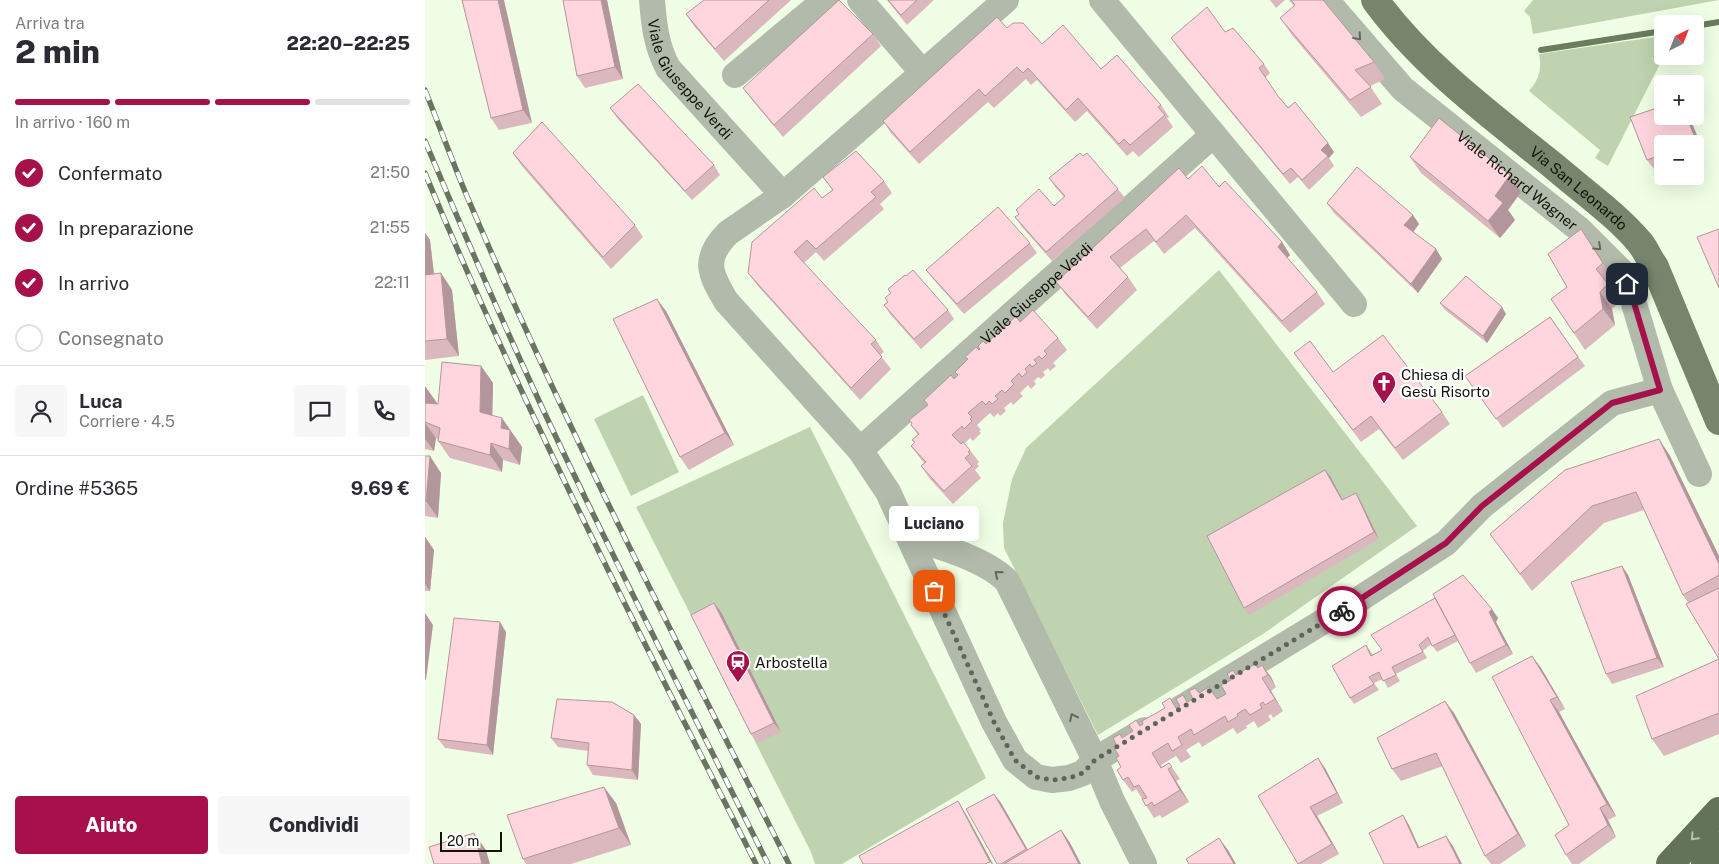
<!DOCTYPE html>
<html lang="it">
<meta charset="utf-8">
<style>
body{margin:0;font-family:"Public Sans",sans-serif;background:#f7f7f7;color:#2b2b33;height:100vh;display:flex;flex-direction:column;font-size:19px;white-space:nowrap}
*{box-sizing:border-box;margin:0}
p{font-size:16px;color:#7c7c81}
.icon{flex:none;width:28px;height:28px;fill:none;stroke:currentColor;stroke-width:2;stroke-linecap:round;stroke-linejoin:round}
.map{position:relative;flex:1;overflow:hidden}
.drawer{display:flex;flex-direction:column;background:#fff;width:425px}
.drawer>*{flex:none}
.needle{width:32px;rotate:42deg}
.controls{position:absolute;left:1229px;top:15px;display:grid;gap:10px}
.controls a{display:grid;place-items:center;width:50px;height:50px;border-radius:5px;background:#fff;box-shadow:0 5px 20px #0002;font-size:25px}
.scale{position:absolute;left:15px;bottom:12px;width:62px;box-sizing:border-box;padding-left:5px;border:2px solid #0f150a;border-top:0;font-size:14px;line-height:18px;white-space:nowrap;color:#0f150a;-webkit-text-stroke:4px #fff;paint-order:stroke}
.pin{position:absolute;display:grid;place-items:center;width:42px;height:42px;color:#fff;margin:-21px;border-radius:10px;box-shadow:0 2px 8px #0006}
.courier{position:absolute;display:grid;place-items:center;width:50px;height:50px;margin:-25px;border:4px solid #a6114b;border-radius:50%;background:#fff;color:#222;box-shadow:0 1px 6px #0007}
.bubble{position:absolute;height:35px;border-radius:5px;background:#fff;box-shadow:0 5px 20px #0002;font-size:16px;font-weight:800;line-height:35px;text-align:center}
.summary em{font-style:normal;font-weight:800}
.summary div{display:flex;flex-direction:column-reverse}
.summary{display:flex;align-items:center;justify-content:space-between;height:85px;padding:0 15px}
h1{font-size:32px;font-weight:800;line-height:38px}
.bar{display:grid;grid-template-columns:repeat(4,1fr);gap:8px 5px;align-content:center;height:60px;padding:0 15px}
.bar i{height:6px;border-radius:4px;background:#e1e1e2}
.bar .selected{background:#a6114b}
.bar p{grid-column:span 4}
.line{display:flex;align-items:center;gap:12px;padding:0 15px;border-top:1px solid #e1e1e2}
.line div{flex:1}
.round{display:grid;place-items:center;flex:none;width:52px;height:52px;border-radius:5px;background:#f7f7f7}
ol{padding:0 15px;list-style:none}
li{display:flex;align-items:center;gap:15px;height:55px}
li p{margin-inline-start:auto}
li .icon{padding:5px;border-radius:50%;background:#a6114b;color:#fff;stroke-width:4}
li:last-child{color:#7c7c81}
li i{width:28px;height:28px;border:2px solid #e1e1e2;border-radius:50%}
.primary-button{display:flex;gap:10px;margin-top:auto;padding:10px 15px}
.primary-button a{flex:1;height:58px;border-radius:5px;background:#a6114b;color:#fff;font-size:20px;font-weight:800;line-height:58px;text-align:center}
.primary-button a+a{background:#f7f7f7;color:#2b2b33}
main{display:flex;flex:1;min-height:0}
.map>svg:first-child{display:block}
</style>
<main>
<section class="drawer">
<div class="summary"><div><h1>2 min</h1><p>Arriva tra</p></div><em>22:20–22:25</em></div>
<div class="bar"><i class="selected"></i><i class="selected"></i><i class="selected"></i><i></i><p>In arrivo · 160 m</p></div>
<ol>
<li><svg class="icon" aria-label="check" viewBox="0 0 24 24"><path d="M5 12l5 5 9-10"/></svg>Confermato<p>21:50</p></li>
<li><svg class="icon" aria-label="check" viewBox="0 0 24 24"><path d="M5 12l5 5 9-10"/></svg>In preparazione<p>21:55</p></li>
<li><svg class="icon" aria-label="check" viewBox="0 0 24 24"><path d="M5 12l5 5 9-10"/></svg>In arrivo<p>22:11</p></li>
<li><i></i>Consegnato</li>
</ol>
<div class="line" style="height:90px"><a class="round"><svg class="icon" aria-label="person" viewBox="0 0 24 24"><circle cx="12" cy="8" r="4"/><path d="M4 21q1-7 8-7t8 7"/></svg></a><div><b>Luca</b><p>Corriere · 4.5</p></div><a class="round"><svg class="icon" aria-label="chat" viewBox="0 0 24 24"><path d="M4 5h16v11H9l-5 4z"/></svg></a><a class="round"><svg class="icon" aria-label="phone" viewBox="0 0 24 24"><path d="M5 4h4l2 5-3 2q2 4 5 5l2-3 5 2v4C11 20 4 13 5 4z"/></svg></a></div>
<div class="line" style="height:65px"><div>Ordine #5365</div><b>9.69 €</b></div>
<div class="primary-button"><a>Aiuto</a><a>Condividi</a></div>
</section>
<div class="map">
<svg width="1294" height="864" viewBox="0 0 1294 864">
<rect width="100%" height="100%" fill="#effee4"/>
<path fill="#bfd3b0" d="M 1108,0 L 1294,0 L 1108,34 L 1105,17 L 1099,11 Z
M 1237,36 L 1238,56 L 1239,56 L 1183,166 L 1170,158 L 1175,150 L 1104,91 C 1114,80 1117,69 1114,54 Z
M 794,270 L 992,526 L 838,634 L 673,735 L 579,548 L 578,523 L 587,479 L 601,448 Z
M 218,395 L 254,472 L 206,496 L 169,419 Z
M 385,427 L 561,778 L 417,864 L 390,864 L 386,852 L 211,507 Z"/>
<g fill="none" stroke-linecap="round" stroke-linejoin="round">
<path stroke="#6b7d5d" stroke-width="6" d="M 1270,26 L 1294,22
M 1116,50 L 1238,31"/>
<g stroke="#b2baac" stroke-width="26">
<path id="s1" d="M 227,0 C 229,25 231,45 243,68 L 358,195"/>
<path d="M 435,0 L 498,73"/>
<path d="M 581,0 L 358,195 L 303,233 C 277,259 285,274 301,301 L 435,450 L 463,492 L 569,722 L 590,760 L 611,777 L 627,780 L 644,778 L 658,773 L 670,760 L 720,730"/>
<path d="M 677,0 L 929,304"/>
<path id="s2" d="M 901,0 L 978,89 L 1154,229 L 1197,272 L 1207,297 L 1235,390 L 1274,474"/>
<path d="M 310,75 L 400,0"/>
<path id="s3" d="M 435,450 L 788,135"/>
<path d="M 484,537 C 514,546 560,559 582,581 L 670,760 L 687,801 L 719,864"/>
<path d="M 756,708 L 922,607 L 1021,543 L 1057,506 L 1187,403 L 1235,390"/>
</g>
<path stroke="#78856d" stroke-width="28" id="s4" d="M 950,0 C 998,66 1068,117 1131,168 C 1159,192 1193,216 1216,244 C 1221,251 1225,260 1230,267 L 1294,421"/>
<path stroke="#637357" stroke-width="28" d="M 1245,864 L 1294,811
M 1280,864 L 1294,846"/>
<g stroke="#6a7463" stroke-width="5.5">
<path id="rail" d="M 0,90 C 14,125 27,160 41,194 C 138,422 252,643 364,864
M 0,141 C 37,229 75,316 115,403 C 187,558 267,711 343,864
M 0,173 C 98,409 216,636 331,864"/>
</g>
<use href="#rail" stroke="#fff" stroke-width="4" stroke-dasharray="11" stroke-linecap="butt"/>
</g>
<path fill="#dbb8be" d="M 37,0 L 107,123 L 74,130 L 66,118 Z
M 138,0 L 182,0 L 198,79 L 160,88 L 152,76 Z
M 279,0 L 366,0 L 299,61 L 269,26 L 261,14 Z
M 462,0 L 509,0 L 482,25 Z
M 845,0 L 860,0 L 851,8 Z
M 864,0 L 898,0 L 949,62 L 960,79 L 945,86 L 957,104 L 936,117 L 867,35 L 855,18 L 869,6 Z
M 582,28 L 617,44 L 676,69 L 736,105 L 744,117 L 742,118 L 748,127 L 714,157 L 708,151 L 702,156 L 662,111 L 650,122 L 612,80 L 606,85 L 601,79 L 569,108 L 563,102 L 494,164 L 466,133 L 458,121 Z
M 448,34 L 456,46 L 358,137 L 327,100 L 318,88 Z
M 746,38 L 839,64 L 845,73 L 840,78 L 853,97 L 909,152 L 904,158 L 909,166 L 884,190 L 873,177 L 865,184 L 753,48 Z
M 1238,106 L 1238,116 L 1264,116 L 1278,150 L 1270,153 L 1270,144 L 1238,144 L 1238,166 L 1229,169 L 1222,160 L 1205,117 Z
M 185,108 L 289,165 L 295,175 L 267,200 L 192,118 Z
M 88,153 L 210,225 L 218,237 L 186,269 L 96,165 Z
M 985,157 L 1096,192 L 1083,210 L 1090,220 L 1075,238 L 996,173 Z
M 398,177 L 459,181 L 467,193 L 455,204 L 459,209 L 399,261 L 391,252 L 379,263 L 451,340 L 459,352 L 455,355 L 466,369 L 435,400 L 332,285 L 323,273 L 397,198 L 407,190 Z
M 624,178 L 693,189 L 700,198 L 627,261 L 597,227 L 590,217 L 594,214 L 591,210 L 629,206 L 639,197 L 631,188 Z
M 763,179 L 794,187 L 857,242 L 865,255 L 862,258 L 892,292 L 900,304 L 865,333 L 770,228 L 739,254 L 729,241 L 695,268 L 703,277 L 712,290 L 672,329 L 640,294 L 631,282 Z
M 902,203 L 988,215 L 994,224 L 988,232 L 1011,249 L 1017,259 L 993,293 L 909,213 Z
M 1156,229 L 1189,280 L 1184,285 L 1195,301 L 1187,309 L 1190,325 L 1160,350 L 1126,299 L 1142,287 Z
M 0,233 L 5,240 L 9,274 L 16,273 L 27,290 L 34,356 L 0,360 Z
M 605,243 L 612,253 L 539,314 L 508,279 L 501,270 Z
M 481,276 L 523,310 L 529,319 L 496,349 L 465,314 L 459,305 L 462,302 L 466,293 Z
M 1015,303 L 1081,314 L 1062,343 L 1019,309 Z
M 241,311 L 309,445 L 264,470 L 255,457 Z
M 1125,317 L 1160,366 L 1078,428 L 1040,376 Z
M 595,322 L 633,338 L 642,350 L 628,363 L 631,366 L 625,371 L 623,368 L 618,372 L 620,375 L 616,379 L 613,377 L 609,381 L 611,384 L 606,389 L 603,385 L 595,393 L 598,396 L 588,405 L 586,402 L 579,408 L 581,411 L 575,416 L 573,413 L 569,417 L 565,413 L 552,425 L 556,430 L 554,431 L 556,433 L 548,441 L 545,438 L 539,444 L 545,450 L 554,462 L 552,464 L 554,466 L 550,470 L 556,478 L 528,504 L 505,479 L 496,466 L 500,464 L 495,458 L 486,446 L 490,443 L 487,440 L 493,435 L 486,425 L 487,424 L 484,420 L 503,405 L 499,400 L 532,376 L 530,372 L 543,360 L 540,357 L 555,349 L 553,346 L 561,344 Z
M 869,353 L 908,372 L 1017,412 L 1025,424 L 978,460 L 954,429 L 936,442 Z
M 56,366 L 68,383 L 67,415 L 89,435 L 97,447 L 95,465 L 78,460 L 77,472 L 25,458 L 13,441 L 13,439 L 11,438 L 9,451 L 0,449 L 0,386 L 12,404 L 13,404 Z
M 1234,439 L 1245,456 L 1294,556 L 1294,734 L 1239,756 L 1227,739 L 1294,659 L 1263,603 L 1258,595 L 1219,510 L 1179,523 L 1107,591 L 1065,534 Z
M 0,456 L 16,473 L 13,518 L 0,516 Z
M 905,476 L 918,500 L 935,500 L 954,539 L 824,615 L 819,608 Z
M 0,537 L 9,550 L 5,591 L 0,591 Z
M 1197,566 L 1203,575 L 1239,667 L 1187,684 L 1181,674 Z
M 296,612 L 356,732 L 333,743 L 326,734 Z
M 1073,618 L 1071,622 L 1088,654 L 1051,673 L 1045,663 L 1033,641 L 1012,652 L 1006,644 L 998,651 L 1002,658 L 971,674 L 975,681 L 963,688 L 958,679 L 949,683 L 954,690 L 929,704 L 925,698 L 941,645 L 948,655 L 957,650 Z
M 81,632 L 68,755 L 20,748 L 13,739 Z
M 1107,656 L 1116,668 L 1140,709 L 1134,712 L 1191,816 L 1183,820 L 1191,837 L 1154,864 L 1147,864 L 1141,855 L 1144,825 Z
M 837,665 L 851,687 L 846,691 L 858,711 L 848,718 L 846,714 L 843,716 L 846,720 L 833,728 L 829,721 L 821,726 L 822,728 L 812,734 L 808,728 L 777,747 L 774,742 L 761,750 L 766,757 L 756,763 L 751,756 L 736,765 L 737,767 L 744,763 L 755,779 L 751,781 L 764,802 L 737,818 L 735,815 L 729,818 L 711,789 L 707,792 L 698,780 L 696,767 L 691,744 L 695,734 L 697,737 L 718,724 L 768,699 L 770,688 L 774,693 L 784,687 L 793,699 L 801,694 L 806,680 L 812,675 L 833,668 Z
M 1029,713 L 1101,846 L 1075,864 L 1066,864 L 1060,856 L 1018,766 L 976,781 L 967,769 Z
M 209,715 L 216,724 L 213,780 L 168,775 L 162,765 L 163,751 L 133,747 L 126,738 Z
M 900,768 L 918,803 L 892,816 L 914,854 L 896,864 L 873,864 L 833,796 Z
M 569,794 L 576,803 L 603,850 L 636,830 L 645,843 L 656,864 L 572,864 Z
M 191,803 L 206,845 L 146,864 L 101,864 L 98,859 Z"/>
<path fill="#b2969b" d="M 73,0 L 79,0 L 107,123 L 98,110 Z
M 176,0 L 182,0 L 198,79 L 190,67 Z
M 1261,116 L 1264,116 L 1278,150 L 1271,140 Z
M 903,143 L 909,152 L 904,158 L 896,150 Z
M 1085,175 L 1096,192 L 1083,210 L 1090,220 L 1075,238 L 1063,221 L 1070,196 Z
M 988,215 L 994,224 L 986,235 L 979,225 Z
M 1156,229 L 1168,246 L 1189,280 Z
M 0,233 L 5,240 L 11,292 L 0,277 Z
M 857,242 L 865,255 L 861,259 L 853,247 Z
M 1011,249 L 1017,259 L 993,293 L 986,284 Z
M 16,273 L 27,290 L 34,356 L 22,339 Z
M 1175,292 L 1187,309 L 1190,325 L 1178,309 Z
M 232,299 L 241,311 L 309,445 L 300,433 Z
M 1077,307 L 1081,314 L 1062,343 L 1058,336 Z
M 56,366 L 68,383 L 67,429 L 55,412 Z
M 0,386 L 12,403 L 10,420 L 0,406 Z
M 77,418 L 97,447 L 95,465 L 84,449 L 76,428 Z
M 0,423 L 11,438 L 9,451 L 0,439 Z
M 1234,439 L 1245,456 L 1294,556 L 1294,564 Z
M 66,443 L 78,460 L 77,472 L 65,455 Z
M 5,456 L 16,473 L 13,518 L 1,501 Z
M 900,470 L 905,476 L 921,506 L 917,500 Z
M 931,493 L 935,500 L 954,539 L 949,532 Z
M 0,537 L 9,550 L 5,591 L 0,584 Z
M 1197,566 L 1203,575 L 1239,667 L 1232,658 Z
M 289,603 L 296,612 L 356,732 L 349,723 Z
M 1067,609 L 1073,618 L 1071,622 L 1088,654 L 1081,645 L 1064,612 Z
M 0,613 L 8,625 L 1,680 L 0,679 Z
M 75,622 L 81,632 L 68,755 L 62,745 Z
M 1107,656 L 1116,668 L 1140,709 L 1132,697 Z
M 837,665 L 846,677 L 851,687 L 843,675 Z
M 837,678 L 846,691 L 858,711 L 850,699 Z
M 1125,700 L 1134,712 L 1191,816 L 1182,804 Z
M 1020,701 L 1029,713 L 1101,846 L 1093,834 Z
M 209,715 L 216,724 L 213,780 L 207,770 Z
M 893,758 L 900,768 L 918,803 L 912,793 Z
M 743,769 L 751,781 L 764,802 L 755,790 Z
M 179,787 L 191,803 L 206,845 L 194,828 Z
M 569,794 L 576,803 L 608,859 L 601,849 Z
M 533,801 L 541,814 L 568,864 L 567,864 L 565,862 Z
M 885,807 L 892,816 L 914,854 L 907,844 Z
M 1175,808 L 1183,820 L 1191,837 L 1183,825 Z
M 978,815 L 984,825 L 999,858 L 993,848 Z
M 636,830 L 645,843 L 656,864 L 654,864 Z
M 49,833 L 61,850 L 65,864 L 57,864 Z
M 1021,836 L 1028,846 L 1037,864 L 1035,864 Z
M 794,838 L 803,850 L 811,864 L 809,864 Z"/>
<path fill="#ffd6dd" stroke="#b2969b" d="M 37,0 L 73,0 L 98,110 L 66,118 Z
M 138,0 L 176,0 L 190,67 L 152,76 Z
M 279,0 L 344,0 L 290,49 L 261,14 Z
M 414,0 L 448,34 L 349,125 L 318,88 Z
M 463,0 L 492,0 L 476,15 Z
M 866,0 L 898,0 L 949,62 L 930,70 L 946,87 L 925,100 L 855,18 L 870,5 Z
M 782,7 L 800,32 L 808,28 L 839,64 L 834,68 L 853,96 L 863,108 L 870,102 L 903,143 L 896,150 L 903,156 L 877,180 L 866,168 L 858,174 L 746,38 Z
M 572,17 L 582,28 L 588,23 L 598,23 L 617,44 L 638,25 L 676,69 L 692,55 L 736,105 L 733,107 L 740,115 L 705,145 L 699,139 L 694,144 L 653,98 L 641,110 L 603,68 L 598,73 L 592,67 L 560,96 L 554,89 L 485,152 L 458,121 Z
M 213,84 L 289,165 L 260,191 L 185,108 Z
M 1238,106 L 1238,116 L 1261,116 L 1271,140 L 1263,144 L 1238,144 L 1238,154 L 1222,160 L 1205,117 Z
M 1014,118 L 1085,175 L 1070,196 L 1078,203 L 1063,221 L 985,157 Z
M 117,122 L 210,225 L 178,257 L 88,153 Z
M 431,151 L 459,181 L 446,192 L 451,197 L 391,249 L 382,240 L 369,252 L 451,340 L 446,344 L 457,357 L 426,388 L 323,273 L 327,242 L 389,188 L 397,198 L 408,190 L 398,177 Z
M 655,153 L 658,156 L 662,153 L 693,189 L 621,252 L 590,217 L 594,214 L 591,210 L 614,189 L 629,206 L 640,196 L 624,178 Z
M 777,166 L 794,187 L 800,181 L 857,242 L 853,247 L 892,292 L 857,321 L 761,215 L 731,242 L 721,229 L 685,257 L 703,277 L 663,317 L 631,282 L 754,168 L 763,179 Z
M 932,167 L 988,215 L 979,225 L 1011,249 L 986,284 L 902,203 Z
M 573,207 L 605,243 L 532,304 L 501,270 Z
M 1156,229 L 1178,263 L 1171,269 L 1183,284 L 1175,292 L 1178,309 L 1149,333 L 1126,299 L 1142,287 L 1123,254 Z
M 1294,229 L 1294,288 L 1272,237 Z
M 488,270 L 523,310 L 489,339 L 459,305 L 463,302 L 460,298 L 466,293 L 463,289 L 480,275 L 481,276 Z
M 16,273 L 22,339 L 0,341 L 0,275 Z
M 1041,276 L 1077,307 L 1058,336 L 1015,303 Z
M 232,299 L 300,433 L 255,457 L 188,319 Z
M 608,310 L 633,338 L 619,351 L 622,354 L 617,359 L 614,356 L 609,360 L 612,363 L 607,367 L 605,364 L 600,369 L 602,372 L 597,377 L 594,373 L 586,381 L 589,384 L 580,393 L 577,390 L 570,396 L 573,399 L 567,404 L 564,401 L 561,405 L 557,401 L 543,413 L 547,417 L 545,419 L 547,421 L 539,429 L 537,426 L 527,435 L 536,444 L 538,442 L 545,450 L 543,452 L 545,454 L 540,458 L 547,466 L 519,491 L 496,466 L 501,462 L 486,446 L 490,442 L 487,440 L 494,434 L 486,425 L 487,423 L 484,420 L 503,405 L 499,400 L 526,375 L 529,379 L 533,375 L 530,372 L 543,359 L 540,357 L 551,347 L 554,350 L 555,349 L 553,346 L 558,341 L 561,344 L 591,316 L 595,322 Z
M 1125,317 L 1153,357 L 1071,419 L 1040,376 Z
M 958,335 L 1017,412 L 970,448 L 946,416 L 928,430 L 869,353 L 885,341 L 908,372 Z
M 17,362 L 56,366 L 55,412 L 77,418 L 76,428 L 85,430 L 84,449 L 66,443 L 65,455 L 13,441 L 15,428 L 0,422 L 0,403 L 13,404 Z
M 1234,439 L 1294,564 L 1294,575 L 1258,595 L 1211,492 L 1167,506 L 1095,574 L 1065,534 L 1140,470 Z
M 0,456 L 5,456 L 1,501 L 0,501 Z
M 900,470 L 917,500 L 931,493 L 949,532 L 819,608 L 782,536 Z
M 1197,566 L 1232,658 L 1181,674 L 1146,582 Z
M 1038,575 L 1067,609 L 1064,612 L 1081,645 L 1045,663 L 1008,594 Z
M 1294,588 L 1294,713 L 1227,739 L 1211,696 L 1294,659 L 1261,604 Z
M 1010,598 L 1030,635 L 1007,646 L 1003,637 L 994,645 L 998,652 L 967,667 L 971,675 L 958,681 L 954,672 L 944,677 L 949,684 L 925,698 L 907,666 L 941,645 L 946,656 L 957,650 L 946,635 Z
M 289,603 L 349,723 L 326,734 L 266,615 Z
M 29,618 L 75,622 L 62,745 L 13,739 Z
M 1107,656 L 1132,697 L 1125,700 L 1182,804 L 1175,808 L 1183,825 L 1141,855 L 1130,835 L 1144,825 L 1067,677 Z
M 830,664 L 833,668 L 837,665 L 843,675 L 837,678 L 850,699 L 840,705 L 838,702 L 835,704 L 837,708 L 825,715 L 820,709 L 812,714 L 813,716 L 803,722 L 800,716 L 769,735 L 766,729 L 753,737 L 757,745 L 747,751 L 743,743 L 727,753 L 736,768 L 744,763 L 747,767 L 743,769 L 755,790 L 729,806 L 727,802 L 721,806 L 717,799 L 722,798 L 714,785 L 709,787 L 703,777 L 698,780 L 692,770 L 696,767 L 691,758 L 694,756 L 688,746 L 691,744 L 688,738 L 695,734 L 697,738 L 708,731 L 704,725 L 711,720 L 715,726 L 718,724 L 717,721 L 740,708 L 737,703 L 745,698 L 751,708 L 755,706 L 751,699 L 758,695 L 762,702 L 768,699 L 764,691 L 770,688 L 774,693 L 784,687 L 792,699 L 801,694 L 796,685 L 806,680 L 802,674 L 808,670 L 811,675 Z
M 132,699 L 187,702 L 209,715 L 207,770 L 162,765 L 164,743 L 126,738 Z
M 1020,701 L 1093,834 L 1060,856 L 1011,753 L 967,769 L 952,738 Z
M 893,758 L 912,793 L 885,807 L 907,844 L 873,864 L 833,796 Z
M 179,787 L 194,828 L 98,859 L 82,815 Z
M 569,794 L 601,849 L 576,864 L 572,864 L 541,809 Z
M 533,801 L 565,862 L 560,864 L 438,864 L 434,856 Z
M 978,815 L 993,848 L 1021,836 L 1035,864 L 959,864 L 944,833 Z
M 636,830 L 654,864 L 579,864 Z
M 49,833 L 57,864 L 9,864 L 4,847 Z
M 794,838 L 809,864 L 764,864 L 761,859 Z"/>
<defs><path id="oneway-chevron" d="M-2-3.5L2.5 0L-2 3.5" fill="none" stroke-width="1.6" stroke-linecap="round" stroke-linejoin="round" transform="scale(1.25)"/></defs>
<g stroke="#60685b">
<use href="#oneway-chevron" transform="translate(933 37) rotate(49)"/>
<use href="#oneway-chevron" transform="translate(1173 247) rotate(43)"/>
<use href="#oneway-chevron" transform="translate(573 574) rotate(-141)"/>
<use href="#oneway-chevron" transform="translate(648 717) rotate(-116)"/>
</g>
<use stroke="#b9c0b3" href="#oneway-chevron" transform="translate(1269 837) rotate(133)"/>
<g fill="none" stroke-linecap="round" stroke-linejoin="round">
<path stroke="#5d6756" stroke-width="5" stroke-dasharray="0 9" d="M 509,591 L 569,722 L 590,760 L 611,777 L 627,780 L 644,778 L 658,773 L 670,760 L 917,611"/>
<path stroke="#a6114b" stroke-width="6" d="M 917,611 L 1021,543 L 1057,506 L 1187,403 L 1235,390 L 1207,296 L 1202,284"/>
</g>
<defs>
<g id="church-pin" transform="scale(1.25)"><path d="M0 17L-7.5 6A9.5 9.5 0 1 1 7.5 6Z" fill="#a6114b" stroke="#fff"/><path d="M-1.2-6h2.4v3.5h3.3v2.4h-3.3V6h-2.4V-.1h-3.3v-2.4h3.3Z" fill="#fff"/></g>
<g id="station-pin" transform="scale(1.25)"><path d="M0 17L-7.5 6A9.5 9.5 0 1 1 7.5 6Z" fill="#a6114b" stroke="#fff"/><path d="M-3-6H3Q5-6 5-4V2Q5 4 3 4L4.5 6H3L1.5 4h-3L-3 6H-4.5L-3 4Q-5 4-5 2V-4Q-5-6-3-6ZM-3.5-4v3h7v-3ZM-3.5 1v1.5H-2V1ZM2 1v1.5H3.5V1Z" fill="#fff"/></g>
</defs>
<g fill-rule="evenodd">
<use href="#church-pin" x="959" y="383"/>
<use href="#station-pin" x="313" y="662"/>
</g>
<g text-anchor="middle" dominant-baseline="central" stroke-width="4.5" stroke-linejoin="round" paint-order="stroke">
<g font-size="15" fill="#0f150a" stroke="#fff">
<text stroke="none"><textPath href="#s1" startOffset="91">Viale Giuseppe Verdi</textPath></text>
<text stroke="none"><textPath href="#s2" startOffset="264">Viale Richard Wagner</textPath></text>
<text stroke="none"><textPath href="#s4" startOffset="278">Via San Leonardo</textPath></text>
<text stroke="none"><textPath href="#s3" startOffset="236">Viale Giuseppe Verdi</textPath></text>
</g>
<g font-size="15" fill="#0f150a" stroke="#fff" text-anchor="start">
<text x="976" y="374">Chiesa di<tspan x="976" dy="17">Gesù Risorto</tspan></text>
<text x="330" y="662">Arbostella</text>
</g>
</g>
</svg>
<div class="controls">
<a><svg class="needle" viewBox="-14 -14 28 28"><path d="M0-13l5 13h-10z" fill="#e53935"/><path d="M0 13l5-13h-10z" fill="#7c7c81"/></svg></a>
<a>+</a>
<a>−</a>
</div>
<div class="scale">20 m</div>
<div class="pin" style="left:509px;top:591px;background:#ea580c"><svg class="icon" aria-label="bag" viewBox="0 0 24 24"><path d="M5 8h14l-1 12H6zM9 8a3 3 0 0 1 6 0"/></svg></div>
<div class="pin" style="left:1202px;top:284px;background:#1f2937"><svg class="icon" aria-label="home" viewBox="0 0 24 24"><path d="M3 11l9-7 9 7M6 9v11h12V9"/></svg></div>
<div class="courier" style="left:917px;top:611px"><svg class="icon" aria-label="bike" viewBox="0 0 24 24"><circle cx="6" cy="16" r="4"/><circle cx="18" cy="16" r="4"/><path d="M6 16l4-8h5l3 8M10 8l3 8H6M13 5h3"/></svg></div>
<div class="bubble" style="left:464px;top:506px;width:90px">Luciano</div>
</div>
</main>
